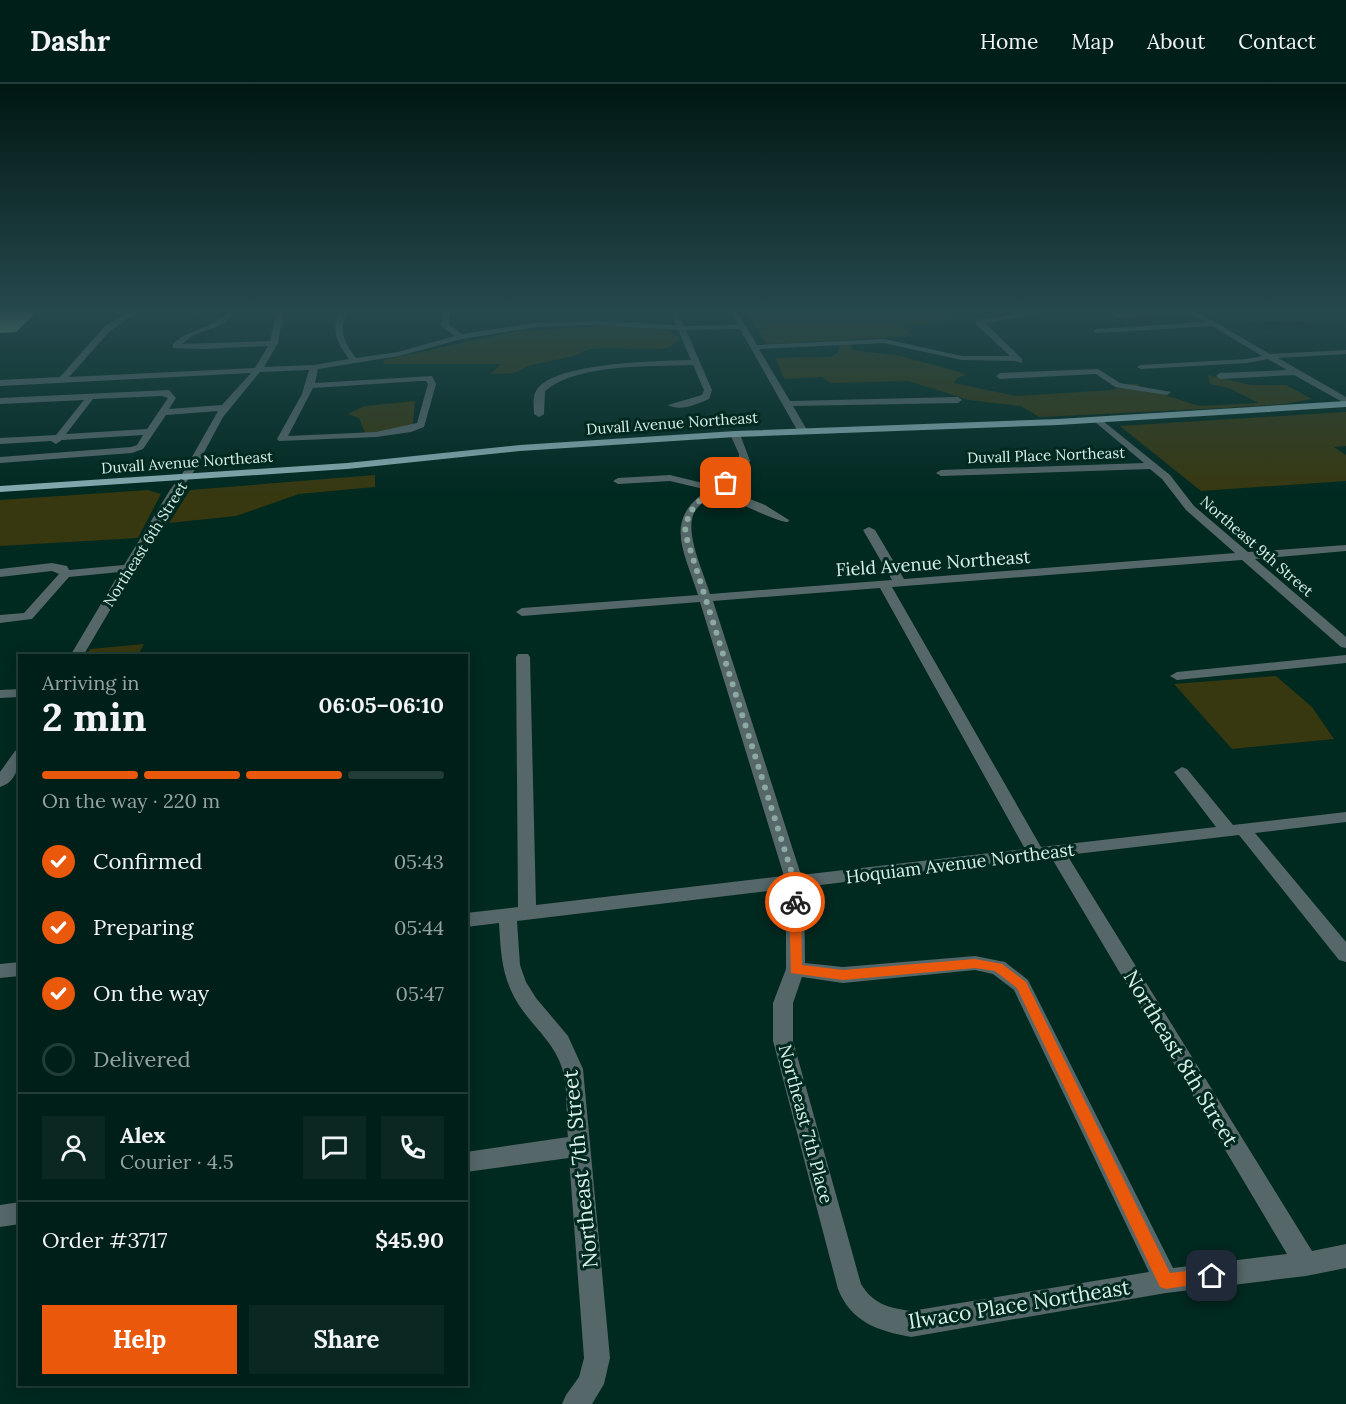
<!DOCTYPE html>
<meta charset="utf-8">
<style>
body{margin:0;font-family:Lora,serif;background:#0a2721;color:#f1f3f6;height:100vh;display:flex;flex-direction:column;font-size:22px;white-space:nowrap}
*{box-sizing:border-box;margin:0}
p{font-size:20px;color:#95a2a2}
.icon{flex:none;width:33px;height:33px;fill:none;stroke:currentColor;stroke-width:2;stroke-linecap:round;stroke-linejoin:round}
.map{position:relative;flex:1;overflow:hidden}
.drawer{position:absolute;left:18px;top:570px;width:450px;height:732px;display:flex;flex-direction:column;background:#001f18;border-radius:0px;box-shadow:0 3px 15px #0003,0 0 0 2px #223d37}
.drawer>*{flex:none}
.pin{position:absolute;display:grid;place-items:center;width:51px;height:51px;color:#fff;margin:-26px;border-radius:12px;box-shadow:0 3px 9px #0006}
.courier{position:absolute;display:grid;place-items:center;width:60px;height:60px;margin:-30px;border:4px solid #ea580c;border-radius:50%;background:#fff;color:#222;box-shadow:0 2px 8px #0007}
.headline em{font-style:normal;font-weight:800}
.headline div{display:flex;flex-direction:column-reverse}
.headline{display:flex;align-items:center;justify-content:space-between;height:102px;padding:0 24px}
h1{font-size:39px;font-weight:800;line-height:45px}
.bar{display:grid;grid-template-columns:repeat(4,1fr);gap:9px 6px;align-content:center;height:72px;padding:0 24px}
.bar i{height:8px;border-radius:4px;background:#223d37}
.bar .active{background:#ea580c}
.bar p{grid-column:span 4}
.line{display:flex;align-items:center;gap:15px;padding:0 24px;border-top:2px solid #223d37}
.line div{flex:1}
.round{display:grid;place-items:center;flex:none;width:63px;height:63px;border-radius:0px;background:#0a2721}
ol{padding:0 24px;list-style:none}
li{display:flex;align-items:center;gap:18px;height:66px}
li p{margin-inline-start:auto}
li .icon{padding:6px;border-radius:50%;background:#ea580c;color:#fff;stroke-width:4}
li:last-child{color:#95a2a2}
li i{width:33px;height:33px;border:3px solid #223d37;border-radius:50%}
.button{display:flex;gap:12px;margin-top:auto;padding:12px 24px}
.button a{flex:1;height:69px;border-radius:0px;background:#ea580c;color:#fff;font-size:24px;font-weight:800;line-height:69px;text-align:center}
.button a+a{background:#0a2721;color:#f1f3f6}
header{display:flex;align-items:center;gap:36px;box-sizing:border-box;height:84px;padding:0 30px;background:#001f18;border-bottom:2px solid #223d37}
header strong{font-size:28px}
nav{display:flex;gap:33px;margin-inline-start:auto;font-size:21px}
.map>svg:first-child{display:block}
</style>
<header>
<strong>Dashr</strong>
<nav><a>Home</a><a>Map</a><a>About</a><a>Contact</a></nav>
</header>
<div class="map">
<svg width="1346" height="1320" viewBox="0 0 1346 1320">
<rect width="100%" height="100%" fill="#002920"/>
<path fill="#373810" d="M 744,226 L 937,226 L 953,234 L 929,241 L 904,242 L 913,252 L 767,260 Z
M 596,242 C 616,242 668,239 680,255 C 677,257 673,261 669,263 C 644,270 595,256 577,271 L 528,282 L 514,289 L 491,290 L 501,280 L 383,280 L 384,276 L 517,247 Z
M 851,259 L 852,266 L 892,271 L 888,269 C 901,273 962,287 966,291 L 957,294 L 954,299 L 1016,312 L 1112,306 L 1126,300 L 1138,300 L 1140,303 L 1199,322 L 1259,319 L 1229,304 L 1210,300 L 1208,291 L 1251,301 L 1286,301 L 1312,315 L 1284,320 L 1223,324 L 1039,333 L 1021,322 L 969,316 L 909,297 L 831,299 L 822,293 L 784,295 L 776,274 L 830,273 L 839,268 L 840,261 Z
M 415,317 L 413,340 L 403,346 L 365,349 L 359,334 L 348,330 L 365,322 Z
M 1346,328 L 1346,362 L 1334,363 L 1346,371 L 1346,397 L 1201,407 L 1120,342 Z
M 375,391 L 375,403 L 299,410 L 236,432 L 169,439 L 190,406 Z
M 148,406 L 161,410 L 138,454 L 0,462 L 0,416 Z
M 144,560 L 138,571 L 86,571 L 90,565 Z
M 1276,592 L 1312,623 L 1334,655 L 1232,665 L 1174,600 Z"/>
<path fill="#000915" d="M 1297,237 L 1314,243 L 1268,245 L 1251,241 L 1256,239 Z"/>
<path fill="#97b194" d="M 0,226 L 39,226 L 16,248 L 0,249 Z"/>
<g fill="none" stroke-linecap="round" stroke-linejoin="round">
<path fill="#556769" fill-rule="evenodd" d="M 133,226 L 142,226 L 111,246 L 69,293 L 255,284 L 268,262 L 202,265 L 173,264 L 173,260 C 189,244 213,245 228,228 L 193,229 L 190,226 L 245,226 L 236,228 L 223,240 L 192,252 L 182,260 L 270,257 L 277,226 L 284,226 L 278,259 L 264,283 L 314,281 L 349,275 C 336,257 331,247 340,226 L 347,226 C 339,247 343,257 356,274 L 398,268 L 455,252 L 441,242 L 443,226 L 449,226 L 449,241 L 462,250 L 536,239 L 598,237 L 676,241 L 670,226 L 676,226 L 684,242 L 738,241 L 729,226 L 736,226 L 757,261 L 884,255 L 962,272 L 1010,272 L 976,240 L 976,236 L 1044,226 L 1060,226 L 985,239 L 1022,275 L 1022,279 L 1015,277 L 962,276 L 884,259 L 759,265 L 790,317 L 958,313 L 962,316 L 958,319 L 793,322 L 807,346 L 802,349 L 797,346 L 740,245 L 686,246 L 712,306 L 709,315 C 697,320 680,328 668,321 L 702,311 L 704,306 L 693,281 C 650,283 578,279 545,307 L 544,330 L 539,333 L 534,330 C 534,323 532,314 536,307 C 552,278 659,277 691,276 L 678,246 L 598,241 L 536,243 L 462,255 L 399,272 L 318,285 L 315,299 L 432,292 L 436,300 L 424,343 L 411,348 L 376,353 L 279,357 L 277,355 L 302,310 L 309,286 L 260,288 L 223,333 L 194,387 L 180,407 L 83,572 L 70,572 L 120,488 L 69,493 L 32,535 L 0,539 L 0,531 L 24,529 L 59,490 L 52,487 L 0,493 L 0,485 L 52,479 L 67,482 L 69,486 L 124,481 L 170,406 L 184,387 L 218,327 L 166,331 L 143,365 L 132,369 L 0,379 L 0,373 L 131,363 L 137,361 L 143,351 L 62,356 L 56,360 L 51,357 L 0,360 L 0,354 L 56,351 L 84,316 L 0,320 L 0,314 L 169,306 L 176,314 L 169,325 L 222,321 L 251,289 L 0,302 L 0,296 L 60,293 L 105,242 ZM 420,297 L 426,297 L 428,300 L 417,339 L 376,348 L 288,352 L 313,304 ZM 162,312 L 168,314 L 147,345 L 66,350 L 93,315 Z
M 1194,226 L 1270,270 L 1346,266 L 1346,270 L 1278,274 L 1346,313 L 1346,320 L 1294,291 L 1220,295 L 1216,292 L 1220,289 L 1287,286 L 1268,275 L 1247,279 L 1141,285 L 1137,283 L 1141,281 L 1247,275 L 1262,272 L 1212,242 L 1097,249 L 1093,247 L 1097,245 L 1205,238 L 1191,230 L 1119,234 L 1115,232 L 1119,230 Z
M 1098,285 L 1120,299 L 1171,308 L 1167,311 L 1115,303 L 1096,290 L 1000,295 L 996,292 L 1000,289 Z
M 1098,333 L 1170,391 L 1194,422 L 1248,468 L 1346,461 L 1346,467 L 1255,475 L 1346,553 L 1346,564 L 1341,563 L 1242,476 L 892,503 L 1041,763 L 1216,743 L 1174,688 L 1182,683 L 1187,685 L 1233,741 L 1346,728 L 1346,738 L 1255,749 L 1346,858 L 1346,878 L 1339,876 L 1239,751 L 1067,771 L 1312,1167 L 1346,1160 L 1346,1184 L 1306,1192 L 1166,1209 L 911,1253 C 878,1247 851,1238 838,1205 L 773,957 L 773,919 L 786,885 L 786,805 L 517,837 L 520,881 L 526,898 L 536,914 L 568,952 L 583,985 L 610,1274 L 604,1300 L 592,1320 L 562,1320 L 566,1311 L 579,1293 L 584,1274 L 569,1074 L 466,1088 L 466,1068 L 568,1053 C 566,1033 568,1003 562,984 C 555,961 537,946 523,927 C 502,898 501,873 499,839 L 466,843 L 466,829 L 518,823 L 516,573 L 518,570 L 528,570 L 530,573 L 536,821 L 784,792 L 700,518 L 522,532 L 516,528 L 522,524 L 698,511 C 685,468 662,436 708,406 L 670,397 L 618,400 L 613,397 L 618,394 L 670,391 L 715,402 L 738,383 L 739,370 L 730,350 L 735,347 L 740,350 L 750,377 L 742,392 L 724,405 L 765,421 L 789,436 L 788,438 C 780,440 730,414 717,410 C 710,414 699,420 695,427 C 683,447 704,489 710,510 L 892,496 L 863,446 L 869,443 L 875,446 L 904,495 L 1235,469 L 1186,426 L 1162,395 L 1150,385 L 941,392 L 936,389 L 941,386 L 1144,379 L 1095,338 L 1093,336 ZM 880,504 L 1025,765 L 801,791 L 713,517 ZM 1051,773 L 1287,1170 L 1173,1184 L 1028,896 L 1005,878 L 975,872 L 843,883 L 805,879 L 804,803 ZM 975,886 L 993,890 L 1014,906 L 1149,1188 L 911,1227 C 889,1224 873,1220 861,1200 L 793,957 L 793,919 L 802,893 L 843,899 Z
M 1346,571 L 1346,579 L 1177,596 L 1170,592 L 1177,588 Z
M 20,605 L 20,613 L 0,614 L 0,606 Z
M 20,665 C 20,680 17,698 0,703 L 0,688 L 15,667 Z
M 20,878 L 20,892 L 0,894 L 0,880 Z
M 20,1118 L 20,1140 L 0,1143 L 0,1121 Z"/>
<path fill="#86acb2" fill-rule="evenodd" d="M 1346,317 L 1346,323 L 1058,341 L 735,353 L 520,367 L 347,385 L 0,408 L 0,402 L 347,379 L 520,361 L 735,347 L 1058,335 Z"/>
</g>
<linearGradient id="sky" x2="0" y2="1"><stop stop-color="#001712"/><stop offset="0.55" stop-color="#26494e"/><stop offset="1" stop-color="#26494e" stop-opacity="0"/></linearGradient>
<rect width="1346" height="411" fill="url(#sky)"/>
<path fill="#ea580c" d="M 795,814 L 801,818 L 802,881 L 843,886 L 975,875 L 1002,880 L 1026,898 L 1170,1189 L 1212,1184 L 1218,1186 L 1220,1192 L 1218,1197 L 1166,1205 L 1160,1203 L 1017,904 L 995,887 L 975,884 L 843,896 L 791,889 L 789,818 Z"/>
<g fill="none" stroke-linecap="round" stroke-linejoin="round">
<path stroke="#8daaa2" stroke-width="6" stroke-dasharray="0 10.8" d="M 726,399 C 703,412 687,422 685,449 L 795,799 L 795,818"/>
</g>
<g text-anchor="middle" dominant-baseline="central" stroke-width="6" stroke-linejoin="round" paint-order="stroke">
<g font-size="15" fill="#d9efe8" stroke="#002920">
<text transform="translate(672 339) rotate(-4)">Duvall Avenue Northeast</text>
<text transform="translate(1046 371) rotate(-2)">Duvall Place Northeast</text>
<text transform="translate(187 378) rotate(-4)">Duvall Avenue Northeast</text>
<text transform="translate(145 460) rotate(-58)">Northeast 6th Street</text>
<text transform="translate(1257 462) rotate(41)">Northeast 9th Street</text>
</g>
<g font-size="18" fill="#d9efe8" stroke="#002920">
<text transform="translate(933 479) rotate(-4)">Field Avenue Northeast</text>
<text transform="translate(960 779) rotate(-7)">Hoquiam Avenue Northeast</text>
<text transform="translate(806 1040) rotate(75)">Northeast 7th Place</text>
</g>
<g font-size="21" fill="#d9efe8" stroke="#002920">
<text transform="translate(1181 974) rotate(59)">Northeast 8th Street</text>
<text transform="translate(580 1085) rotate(-96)">Northeast 7th Street</text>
<text transform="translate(1019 1220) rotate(-9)">Ilwaco Place Northeast</text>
</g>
</g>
</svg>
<div class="pin" style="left:726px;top:399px;background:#ea580c"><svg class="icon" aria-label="bag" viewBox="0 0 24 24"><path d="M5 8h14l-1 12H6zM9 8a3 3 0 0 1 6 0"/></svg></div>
<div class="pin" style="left:1212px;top:1192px;background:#1f2937"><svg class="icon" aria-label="home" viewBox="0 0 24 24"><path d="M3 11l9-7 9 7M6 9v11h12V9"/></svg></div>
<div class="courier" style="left:795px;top:818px"><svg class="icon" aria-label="bike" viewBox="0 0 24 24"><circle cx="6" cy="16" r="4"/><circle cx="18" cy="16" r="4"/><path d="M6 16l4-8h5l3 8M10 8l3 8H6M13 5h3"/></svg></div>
<section class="drawer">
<div class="headline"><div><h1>2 min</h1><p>Arriving in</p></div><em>06:05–06:10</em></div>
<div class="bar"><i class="active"></i><i class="active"></i><i class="active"></i><i></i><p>On the way · 220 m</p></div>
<ol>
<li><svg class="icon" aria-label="check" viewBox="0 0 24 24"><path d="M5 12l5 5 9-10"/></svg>Confirmed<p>05:43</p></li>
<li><svg class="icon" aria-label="check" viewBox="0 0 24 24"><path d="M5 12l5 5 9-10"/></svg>Preparing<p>05:44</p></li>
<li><svg class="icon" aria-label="check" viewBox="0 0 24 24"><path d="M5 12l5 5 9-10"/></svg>On the way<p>05:47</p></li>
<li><i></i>Delivered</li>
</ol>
<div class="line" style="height:108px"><a class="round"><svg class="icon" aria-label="person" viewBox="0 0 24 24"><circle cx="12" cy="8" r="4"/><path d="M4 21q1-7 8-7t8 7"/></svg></a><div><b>Alex</b><p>Courier · 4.5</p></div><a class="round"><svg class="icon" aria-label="chat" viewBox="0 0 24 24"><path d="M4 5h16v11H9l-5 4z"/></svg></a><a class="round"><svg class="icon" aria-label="phone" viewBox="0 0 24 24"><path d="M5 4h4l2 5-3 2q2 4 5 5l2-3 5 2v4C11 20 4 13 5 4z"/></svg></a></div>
<div class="line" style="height:78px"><div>Order #3717</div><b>$45.90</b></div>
<div class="button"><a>Help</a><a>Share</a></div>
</section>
</div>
